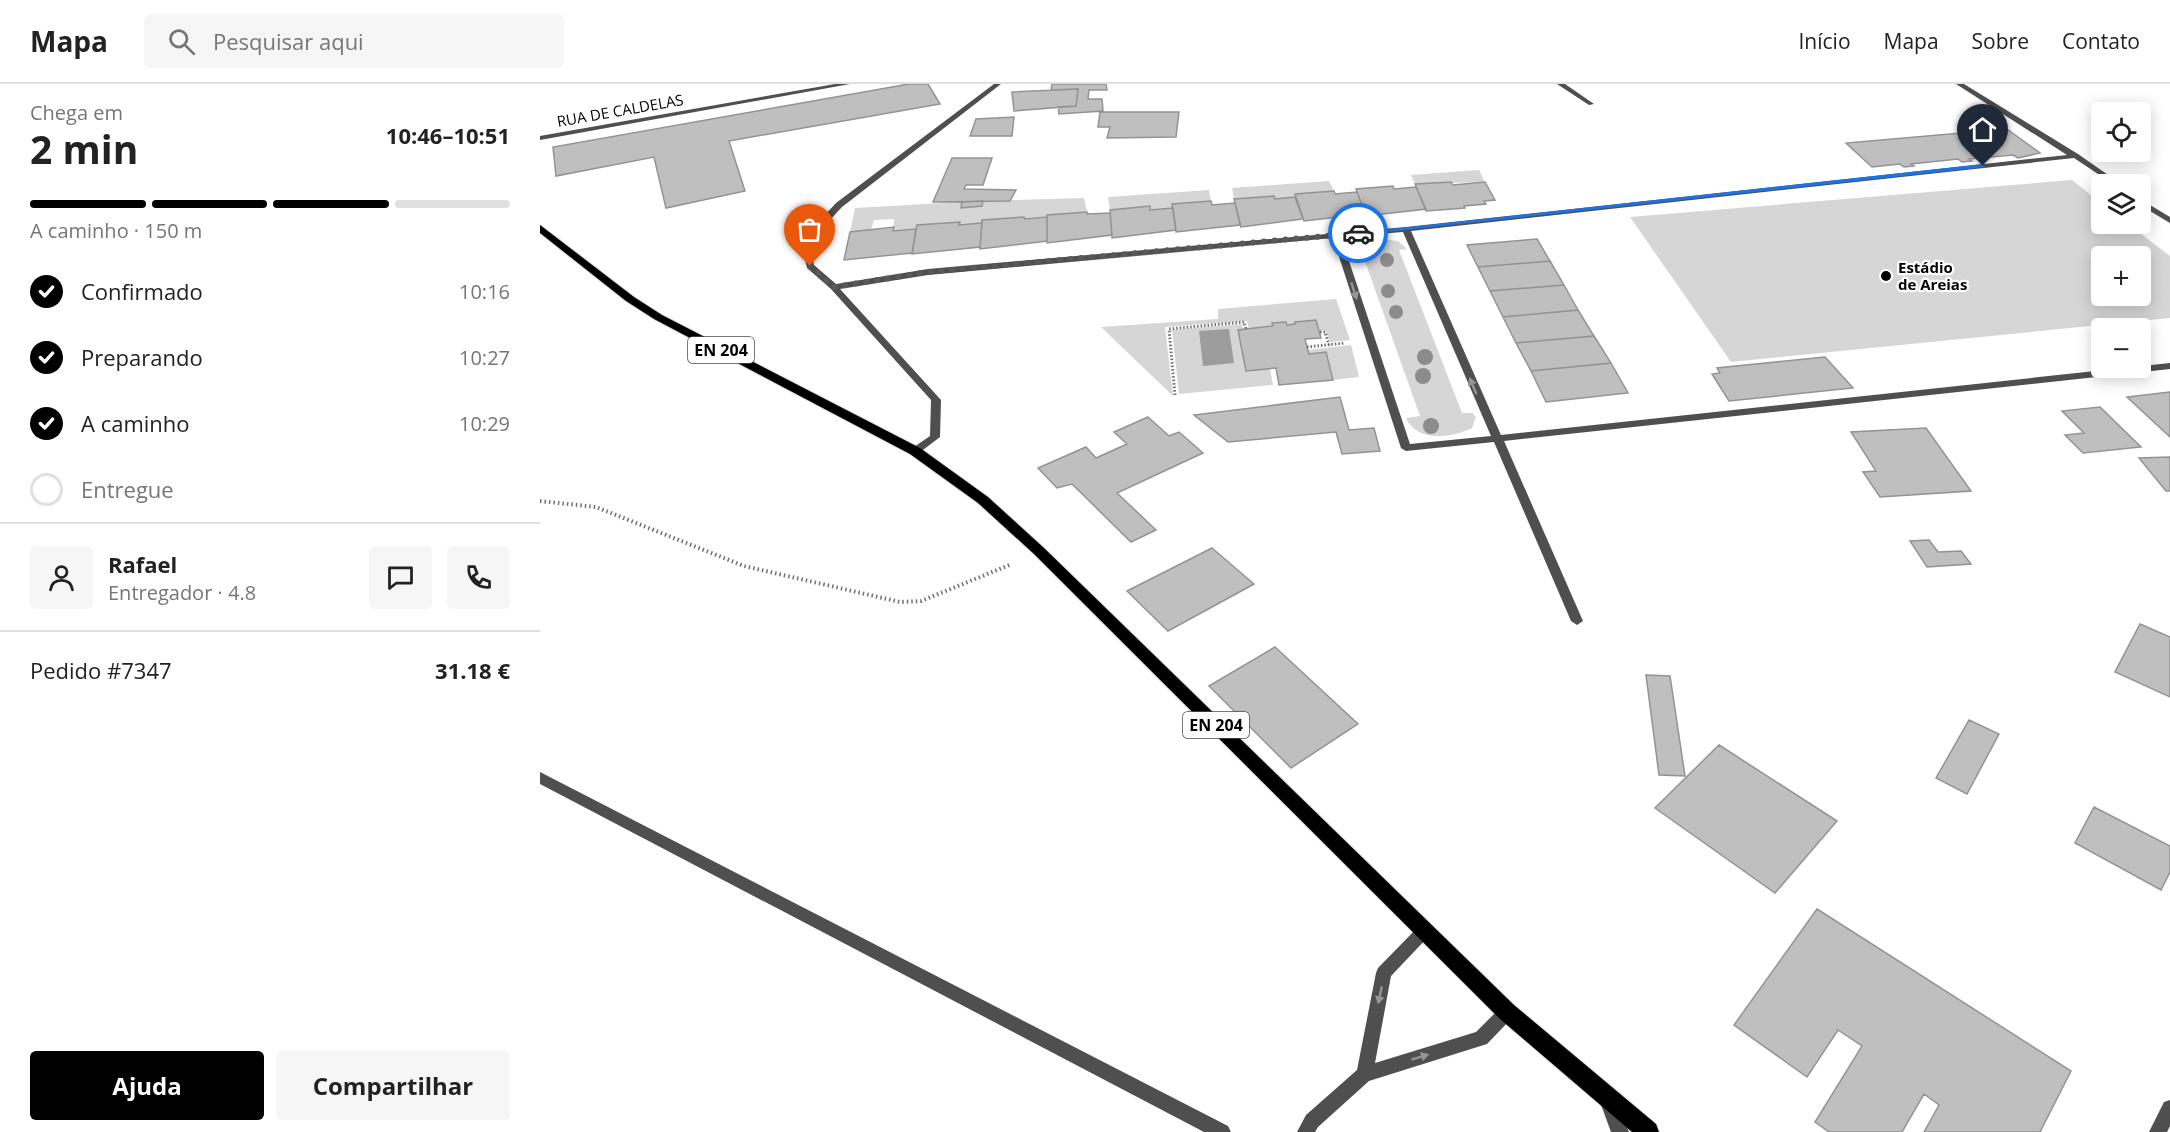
<!DOCTYPE html>
<html lang="pt">
<meta charset="utf-8">
<style>
body{margin:0;font-family:"Open Sans",sans-serif;background:#f6f6f6;color:#222;height:100vh;display:flex;flex-direction:column;font-size:22px;white-space:nowrap}
*{box-sizing:border-box;margin:0}
p{font-size:20px;color:#767676}
.icon{flex:none;width:33px;height:33px;fill:none;stroke:currentColor;stroke-width:2;stroke-linecap:round;stroke-linejoin:round}
.map{position:relative;flex:1;overflow:hidden}
.drawer{display:flex;flex-direction:column;background:#fff;width:540px}
.drawer>*{flex:none}
.buttons{position:absolute;left:1551px;top:18px;display:grid;gap:12px}
.buttons a{display:grid;place-items:center;width:60px;height:60px;border-radius:6px;background:#fff;box-shadow:0 3px 15px #0003;font-size:30px}
.pin{position:absolute;display:grid;place-items:center;width:51px;height:51px;color:#fff;margin:-62px -26px;border-radius:50% 50% 50% 0;rotate:-45deg;box-shadow:0 0 6px #0007}
.pin .icon{rotate:45deg}
.courier{position:absolute;display:grid;place-items:center;width:60px;height:60px;margin:-30px;border:4px solid #1a73e8;border-radius:50%;background:#fff;color:#222;box-shadow:0 2px 8px #0007}
.head em{font-style:normal;font-weight:700}
.head div{display:flex;flex-direction:column-reverse}
.head{display:flex;align-items:center;justify-content:space-between;height:102px;padding:0 30px}
h1{font-size:39px;font-weight:700;line-height:45px}
.bar{display:grid;grid-template-columns:repeat(4,1fr);gap:9px 6px;align-content:center;height:72px;padding:0 30px}
.bar i{height:8px;border-radius:4px;background:#e0e0e0}
.bar .active{background:#000}
.bar p{grid-column:span 4}
.line{display:flex;align-items:center;gap:15px;padding:0 30px;border-top:2px solid #e0e0e0}
.line div{flex:1}
.round{display:grid;place-items:center;flex:none;width:63px;height:63px;border-radius:6px;background:#f6f6f6}
ol{padding:0 30px;list-style:none}
li{display:flex;align-items:center;gap:18px;height:66px}
li p{margin-inline-start:auto}
li .icon{padding:6px;border-radius:50%;background:#000;color:#fff;stroke-width:4}
li:last-child{color:#767676}
li i{width:33px;height:33px;border:3px solid #e0e0e0;border-radius:50%}
.action{display:flex;gap:12px;margin-top:auto;padding:12px 30px}
.action a{flex:1;height:69px;border-radius:6px;background:#000;color:#fff;font-size:24px;font-weight:700;line-height:69px;text-align:center}
.action a+a{background:#f6f6f6;color:#222}
header{display:flex;align-items:center;gap:36px;box-sizing:border-box;height:84px;padding:0 30px;background:#fff;border-bottom:2px solid #e0e0e0}
header strong{font-size:28px}
nav{display:flex;gap:33px;margin-inline-start:auto;font-size:21px}
.search{width:420px;height:54px;background:#f6f6f6;display:flex;align-items:center;gap:15px;box-sizing:border-box;padding:0 21px;border-radius:6px;color:#767676;font-size:22px}
main{display:flex;flex:1;min-height:0}
.map>svg:first-child{display:block}
</style>
<header>
<strong>Mapa</strong>
<div class="search"><svg class="icon" aria-label="search" viewBox="0 0 24 24"><circle cx="10" cy="10" r="6"/><path d="M15 15l6 6"/></svg>Pesquisar aqui</div>
<nav><a>Início</a><a>Mapa</a><a>Sobre</a><a>Contato</a></nav>
</header>
<main>
<section class="drawer">
<div class="head"><div><h1>2 min</h1><p>Chega em</p></div><em>10:46–10:51</em></div>
<div class="bar"><i class="active"></i><i class="active"></i><i class="active"></i><i></i><p>A caminho · 150 m</p></div>
<ol>
<li><svg class="icon" aria-label="check" viewBox="0 0 24 24"><path d="M5 12l5 5 9-10"/></svg>Confirmado<p>10:16</p></li>
<li><svg class="icon" aria-label="check" viewBox="0 0 24 24"><path d="M5 12l5 5 9-10"/></svg>Preparando<p>10:27</p></li>
<li><svg class="icon" aria-label="check" viewBox="0 0 24 24"><path d="M5 12l5 5 9-10"/></svg>A caminho<p>10:29</p></li>
<li><i></i>Entregue</li>
</ol>
<div class="line" style="height:108px"><a class="round"><svg class="icon" aria-label="person" viewBox="0 0 24 24"><circle cx="12" cy="8" r="4"/><path d="M4 21q1-7 8-7t8 7"/></svg></a><div><b>Rafael</b><p>Entregador · 4.8</p></div><a class="round"><svg class="icon" aria-label="chat" viewBox="0 0 24 24"><path d="M4 5h16v11H9l-5 4z"/></svg></a><a class="round"><svg class="icon" aria-label="phone" viewBox="0 0 24 24"><path d="M5 4h4l2 5-3 2q2 4 5 5l2-3 5 2v4C11 20 4 13 5 4z"/></svg></a></div>
<div class="line" style="height:78px"><div>Pedido #7347</div><b>31.18 €</b></div>
<div class="action"><a>Ajuda</a><a>Compartilhar</a></div>
</section>
<div class="map">
<svg width="1630" height="1048" viewBox="0 0 1630 1048">
<rect width="100%" height="100%" fill="#fff"/>
<path fill="#d6d6d6" fill-rule="evenodd" d="M 939,86 L 945,98 L 875,100 L 871,91 Z
M 1532,96 L 1561,119 L 1562,140 L 1588,140 L 1630,172 L 1630,234 L 1191,278 L 1090,133 ZM 1562,172 L 1600,172 L 1600,212 L 1562,212 Z
M 789,97 L 794,107 L 755,110 L 755,113 L 735,115 L 734,112 L 694,115 L 692,104 Z
M 669,106 L 671,117 L 633,120 L 633,124 L 610,126 L 610,122 L 570,126 L 568,113 Z
M 544,114 L 547,128 L 507,131 L 507,133 L 442,136 L 442,139 L 419,141 L 419,138 L 377,141 L 376,145 L 353,147 L 354,135 L 334,136 L 331,146 L 310,148 L 315,124 L 422,118 L 421,124 L 442,122 L 443,117 Z
M 831,154 L 858,157 L 867,165 L 859,166 L 922,329 L 932,329 L 936,333 L 932,344 C 911,354 878,359 866,334 L 880,332 L 821,166 L 809,167 L 812,158 Z
M 796,215 L 810,256 L 790,258 L 785,246 L 780,247 L 776,236 L 755,238 L 755,240 L 747,241 L 746,238 L 732,239 L 733,242 L 709,245 L 707,237 L 625,243 L 633,312 L 561,243 L 678,235 L 678,225 Z
M 702,240 L 703,245 L 699,246 L 730,285 L 733,301 L 639,310 L 632,246 Z
M 811,261 L 819,293 L 793,296 L 786,268 L 769,270 L 768,266 Z"/>
<path fill="#9d9d9d" d="M 689,245 L 694,279 L 663,282 L 659,247 Z"/>
<path fill="#bfbfbf" stroke="#939393" stroke-width="1.5" d="M 369,0 L 388,0 L 400,20 L 189,57 L 205,107 L 126,124 L 114,73 L 16,92 L 13,63 Z
M 512,0 L 566,0 L 567,6 L 549,6 L 548,15 L 562,15 L 563,27 L 519,30 L 518,23 L 536,22 L 538,5 L 511,6 Z
M 538,5 L 536,22 L 474,27 L 472,8 Z
M 560,28 L 639,28 L 636,53 L 567,54 L 570,43 L 558,43 Z
M 474,33 L 472,52 L 430,52 L 436,35 Z
M 1467,45 L 1500,69 L 1478,74 L 1473,71 L 1429,75 L 1432,77 L 1422,78 L 1418,75 L 1371,80 L 1374,82 L 1364,83 L 1360,80 L 1332,83 L 1306,59 Z
M 412,74 L 452,74 L 443,101 L 426,101 L 424,105 L 476,106 L 470,117 L 393,118 Z
M 911,98 L 913,101 L 945,98 L 955,116 L 944,117 L 946,120 L 924,122 L 925,124 L 886,127 L 875,100 Z
M 853,102 L 854,105 L 876,103 L 886,125 L 826,132 L 816,105 Z
M 794,107 L 795,110 L 817,108 L 825,130 L 764,137 L 755,110 Z
M 734,112 L 735,115 L 755,113 L 763,135 L 701,143 L 694,115 Z
M 443,117 L 442,122 L 421,124 L 422,118 Z
M 671,117 L 672,121 L 695,119 L 700,141 L 636,148 L 632,120 Z
M 610,122 L 610,126 L 633,124 L 636,146 L 572,154 L 570,126 Z
M 547,128 L 547,130 L 570,129 L 572,151 L 507,159 L 507,131 Z
M 484,133 L 485,135 L 507,133 L 507,157 L 440,165 L 442,136 Z
M 420,138 L 419,141 L 442,139 L 440,163 L 372,170 L 377,141 Z
M 354,143 L 353,147 L 376,145 L 372,169 L 304,176 L 310,148 Z
M 997,155 L 1010,177 L 938,183 L 927,161 Z
M 1010,177 L 1024,201 L 950,207 L 938,183 Z
M 1024,201 L 1038,226 L 963,233 L 950,207 Z
M 1038,226 L 1054,252 L 976,259 L 963,233 Z
M 776,236 L 781,254 L 765,255 L 767,263 L 769,270 L 786,268 L 793,296 L 739,301 L 736,284 L 706,287 L 698,246 L 733,242 L 732,239 L 746,238 L 747,241 L 755,240 L 755,238 Z
M 1054,252 L 1071,279 L 991,287 L 976,259 Z
M 1285,273 L 1313,304 L 1189,317 L 1172,290 L 1180,289 L 1177,284 Z
M 1071,279 L 1088,309 L 1006,318 L 991,287 Z
M 1630,308 L 1630,353 L 1587,313 Z
M 800,313 L 809,346 L 834,344 L 840,367 L 802,370 L 796,348 L 688,358 L 654,331 Z
M 1560,323 L 1601,363 L 1543,369 L 1525,351 L 1544,349 L 1522,327 Z
M 608,333 L 629,352 L 639,348 L 663,369 L 577,409 L 616,446 L 591,458 L 532,400 L 517,404 L 498,384 L 546,363 L 556,374 L 587,360 L 574,348 Z
M 1386,344 L 1431,407 L 1340,413 L 1323,388 L 1336,387 L 1311,348 Z
M 1630,373 L 1630,407 L 1626,407 L 1599,374 Z
M 1389,456 L 1398,468 L 1421,467 L 1431,480 L 1387,483 L 1370,457 Z
M 672,464 L 714,500 L 628,547 L 587,507 Z
M 1600,540 L 1630,553 L 1630,613 L 1575,588 Z
M 735,563 L 818,640 L 751,684 L 669,602 Z
M 1106,591 L 1130,592 L 1145,692 L 1119,691 Z
M 1429,636 L 1459,650 L 1427,710 L 1396,694 Z
M 1179,661 L 1297,737 L 1235,809 L 1115,724 Z
M 1554,723 L 1630,762 L 1630,788 L 1621,806 L 1535,759 Z
M 1277,825 L 1531,987 L 1500,1048 L 1384,1048 L 1399,1021 L 1384,1010 L 1362,1048 L 1289,1048 L 1275,1038 L 1322,962 L 1298,946 L 1267,993 L 1194,941 Z"/>
<g fill="none" stroke-linecap="round" stroke-linejoin="round">
<g stroke="#dbdbdb" stroke-width="2">
<path id="primary" d="M 0,141 L 94,213 L 122,231 L 380,364 L 448,413 L 504,464 L 974,921 L 1116,1040 L 1119,1048 L 1092,1048 L 960,935 L 494,470 L 438,419 L 370,370 L 114,235 L 86,217 L 0,149 Z"/>
</g>
<path stroke="#717171" stroke-width="3" stroke-dasharray="1.5 2" stroke-linecap="butt" d="M 780,248 L 785,248 L 789,261
M 767,263 L 805,259
M 635,311 L 629,245 L 704,238 L 706,245"/>
<path stroke="#717171" stroke-width="4" stroke-dasharray="1.5 3" stroke-linecap="butt" d="M 0,417 L 56,423 L 204,482 L 360,518 L 381,517 L 472,480"/>
<path fill="#4f4f4f" fill-rule="evenodd" d="M 1068,1010 L 1074,1012 L 1089,1048 L 1071,1048 L 1060,1018 L 1062,1012 Z"/>
<path fill="#4f4f4f" fill-rule="evenodd" d="M 295,0 L 310,0 L 0,56 L 0,52 Z
M 454,0 L 461,0 L 302,123 L 276,151 L 271,167 L 274,181 L 296,200 L 388,185 L 866,143 L 1527,71 L 1416,0 L 1424,0 L 1538,70 L 1581,100 L 1573,100 L 1534,74 L 871,147 L 961,351 L 1630,279 L 1630,285 L 964,357 L 1043,537 L 1037,541 L 1031,537 L 954,358 L 866,367 L 861,364 L 793,154 L 388,191 L 300,205 L 401,316 L 400,353 L 379,369 L 371,369 L 370,367 L 371,365 L 390,352 L 391,316 L 291,205 L 267,184 L 263,167 L 269,148 L 296,119 ZM 863,148 L 951,352 L 870,360 L 801,153 Z
M 1017,0 L 1025,0 L 1054,20 L 1049,21 Z
M 1600,115 L 1630,133 L 1630,139 L 1600,121 Z
M 0,688 L 688,1042 L 691,1048 L 664,1048 L 0,700 Z
M 884,840 L 889,842 L 892,847 L 889,852 L 851,892 L 835,979 L 936,948 L 961,923 L 967,920 L 973,923 L 975,928 L 973,933 L 947,960 L 829,997 L 778,1043 L 775,1048 L 757,1048 L 766,1031 L 817,986 L 836,889 L 838,884 L 879,842 Z
M 1630,1016 L 1630,1042 L 1627,1048 L 1609,1048 L 1624,1018 Z"/>
<use href="#primary" fill="#000" fill-rule="evenodd"/>
</g>
<g fill="#8c8c8c">
<circle cx="828" cy="160" r="6"/>
<circle cx="847" cy="176" r="7"/>
<circle cx="848" cy="207" r="7"/>
<circle cx="856" cy="228" r="7"/>
<circle cx="885" cy="273" r="8"/>
<circle cx="883" cy="292" r="8"/>
<circle cx="891" cy="342" r="8"/>
</g>
<defs><path id="oneway-solid" d="M-6-.8H1V-3.2L6.5 0L1 3.2V.8H-6Z" transform="scale(1.5)"/></defs>
<g fill="#959595">
<use href="#oneway-solid" transform="translate(814 207) rotate(72)"/>
<use href="#oneway-solid" transform="translate(933 302) rotate(-113)"/>
<use href="#oneway-solid" transform="translate(840 911) rotate(102)"/>
<use href="#oneway-solid" transform="translate(880 973) rotate(-17)"/>
</g>
<path fill="#1a73e8" d="M 1443,80 L 1445,83 L 818,151 L 815,149 Z"/>
<g fill="none" stroke-linecap="round" stroke-linejoin="round">
<path stroke="#595959" stroke-width="6" stroke-dasharray="0 10.8" d="M 270,182 L 294,203 L 388,188 L 818,149"/>
</g>
<circle fill="#000" stroke="#fff" stroke-width="2" cx="1346" cy="192" r="6"/>
<g text-anchor="middle" dominant-baseline="central" stroke-width="4.5" stroke-linejoin="round" paint-order="stroke">
<g font-size="15" fill="#000" stroke="#fff">
<text transform="translate(80 26) rotate(-10)">RUA DE CALDELAS</text>
</g>
<g font-size="15" font-weight="bold" fill="#000" stroke="#fff" text-anchor="start">
<text x="1358" y="183">Estádio<tspan x="1358" dy="17">de Areias</tspan></text>
</g>
<g fill="#fff" stroke="#4c4c4c" stroke-width="1.5">
<rect x="148" y="253" width="66" height="26" rx="4.5"/>
<rect x="643" y="628" width="66" height="26" rx="4.5"/>
</g>
<g font-size="16" font-weight="bold" fill="#000">
<text x="181" y="266">EN 204</text>
<text x="676" y="641">EN 204</text>
</g>
</g>
</svg>
<div class="buttons">
<a><svg class="icon" aria-label="locate" viewBox="0 0 24 24"><circle cx="12" cy="12" r="6"/><path d="M12 2v4M12 18v4M2 12h4M18 12h4"/></svg></a>
<a><svg class="icon" aria-label="layers" viewBox="0 0 24 24"><path d="M12 4l9 5-9 5-9-5zM3 14l9 5 9-5"/></svg></a>
<a>+</a>
<a>−</a>
</div>
<div class="pin" style="left:270px;top:182px;background:#ea580c"><svg class="icon" aria-label="bag" viewBox="0 0 24 24"><path d="M5 8h14l-1 12H6zM9 8a3 3 0 0 1 6 0"/></svg></div>
<div class="pin" style="left:1443px;top:82px;background:#1f2937"><svg class="icon" aria-label="home" viewBox="0 0 24 24"><path d="M3 11l9-7 9 7M6 9v11h12V9"/></svg></div>
<div class="courier" style="left:818px;top:149px"><svg class="icon" aria-label="car" viewBox="0 0 24 24"><path d="M5 17H2v-5l4-1 3-4h7l3 4 3 1v5h-3M9 17h6M6 11h13"/><circle cx="7" cy="17" r="2"/><circle cx="17" cy="17" r="2"/></svg></div>
</div>
</main>
